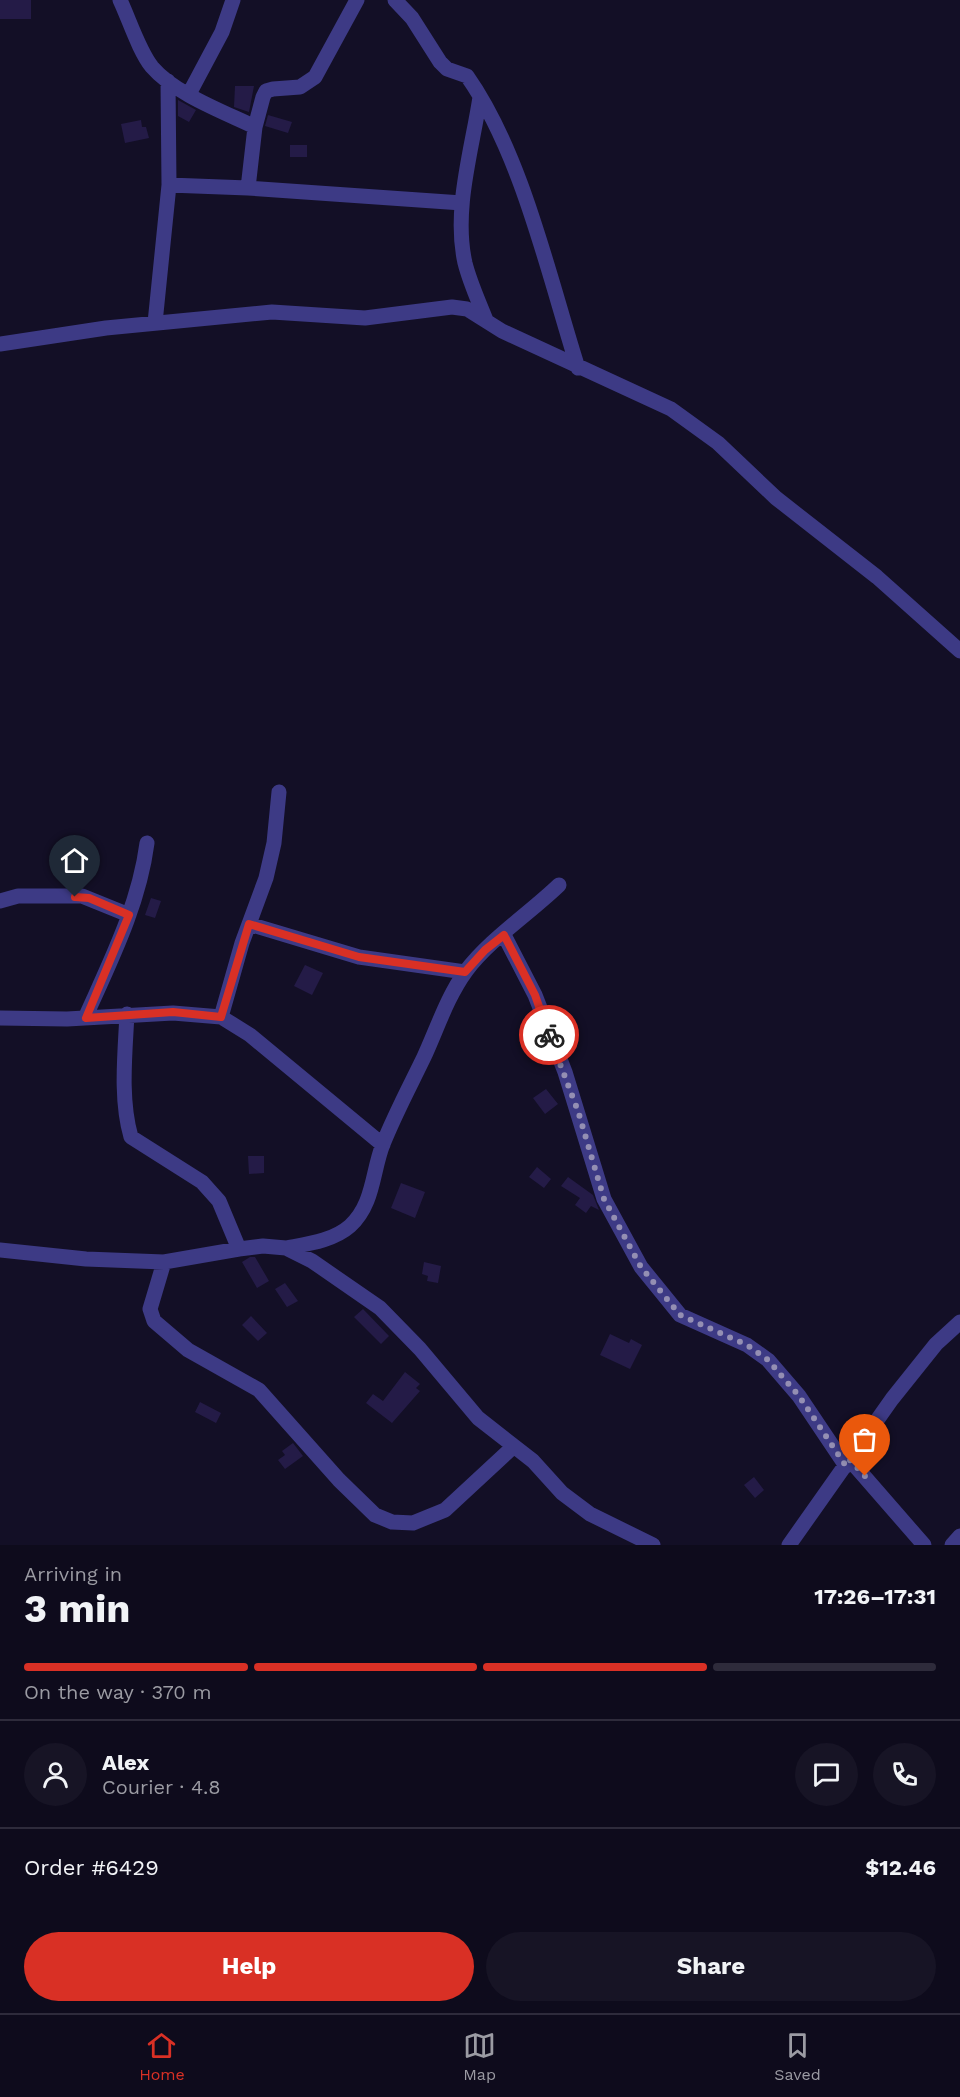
<!DOCTYPE html>
<meta charset="utf-8">
<style>
body{margin:0;font-family:"Work Sans",sans-serif;background:#171425;color:#f1f3f6;height:100vh;display:flex;flex-direction:column;font-size:22px;white-space:nowrap}
*{box-sizing:border-box;margin:0}
p{font-size:20px;color:#9b9ba3}
.icon{flex:none;width:33px;height:33px;fill:none;stroke:currentColor;stroke-width:2;stroke-linecap:round;stroke-linejoin:round}
.map{position:relative;height:1545px;overflow:hidden}
.details{display:flex;flex-direction:column;background:#0e0b1c;flex:1}
.details>*{flex:none}
.pin{position:absolute;display:grid;place-items:center;width:51px;height:51px;color:#fff;margin:-62px -26px;border-radius:50% 50% 50% 0;rotate:-45deg;box-shadow:0 0 6px #0007}
.pin .icon{rotate:45deg}
.courier{position:absolute;display:grid;place-items:center;width:60px;height:60px;margin:-30px;border:4px solid #d93025;border-radius:50%;background:#fff;color:#222;box-shadow:0 2px 8px #0007}
.summary em{font-style:normal;font-weight:700}
.summary div{display:flex;flex-direction:column-reverse}
.summary{display:flex;align-items:center;justify-content:space-between;height:102px;padding:0 24px}
h1{font-size:39px;font-weight:700;line-height:45px}
.bar{display:grid;grid-template-columns:repeat(4,1fr);gap:9px 6px;align-content:center;height:72px;padding:0 24px}
.bar i{height:8px;border-radius:4px;background:#2e2b3b}
.bar .active{background:#d93025}
.bar p{grid-column:span 4}
.line{display:flex;align-items:center;gap:15px;padding:0 24px;border-top:2px solid #2e2b3b}
.line div{flex:1}
.round{display:grid;place-items:center;flex:none;width:63px;height:63px;border-radius:32px;background:#171425}
.action{display:flex;gap:12px;margin-top:auto;padding:12px 24px}
.action a{flex:1;height:69px;border-radius:36px;background:#d93025;color:#fff;font-size:24px;font-weight:700;line-height:69px;text-align:center}
.action a+a{background:#171425;color:#f1f3f6}
.menu{display:flex;justify-content:space-around;align-items:center;height:84px;border-top:2px solid #2e2b3b;background:#0e0b1c;font-size:16px;color:#9b9ba3}
.menu a{display:grid;justify-items:center;gap:3px}
.menu .active{color:#d93025}
.map>svg:first-child{display:block}
</style>
<div class="map">
<svg width="960" height="1545" viewBox="0 0 960 1545">
<rect width="100%" height="100%" fill="#130f26"/>
<path fill="#241b47" d="M 0,0 L 31,0 L 31,19 L 0,19 Z
M 235,86 L 254,86 L 249,112 L 234,107 Z
M 178,100 L 196,110 L 189,122 L 178,116 Z
M 268,115 L 292,122 L 288,133 L 265,126 Z
M 141,120 L 142,127 L 146,127 L 149,138 L 125,143 L 121,124 Z
M 290,145 L 307,145 L 307,157 L 290,157 Z
M 151,898 L 161,901 L 155,918 L 145,915 Z
M 305,965 L 323,973 L 312,995 L 294,986 Z
M 546,1089 L 558,1104 L 545,1114 L 533,1098 Z
M 248,1156 L 264,1156 L 264,1173 L 249,1174 Z
M 537,1167 L 551,1179 L 544,1188 L 529,1177 Z
M 568,1177 L 593,1195 L 599,1210 L 591,1206 L 586,1213 L 575,1205 L 580,1198 L 561,1186 Z
M 401,1183 L 425,1192 L 415,1218 L 391,1208 Z
M 250,1257 L 255,1257 L 269,1281 L 257,1288 L 242,1262 Z
M 424,1262 L 441,1266 L 438,1283 L 427,1281 L 428,1276 L 422,1274 Z
M 285,1283 L 298,1301 L 287,1307 L 275,1289 Z
M 363,1309 L 389,1336 L 381,1344 L 354,1317 Z
M 251,1316 L 267,1333 L 258,1341 L 242,1325 Z
M 610,1334 L 629,1343 L 631,1339 L 642,1345 L 630,1369 L 600,1355 Z
M 405,1372 L 420,1384 L 416,1388 L 420,1391 L 392,1423 L 366,1403 L 373,1394 L 383,1401 Z
M 200,1402 L 221,1413 L 216,1423 L 195,1412 Z
M 293,1443 L 303,1456 L 285,1469 L 278,1460 L 285,1455 L 282,1451 Z
M 754,1477 L 764,1490 L 755,1498 L 744,1485 Z"/>
<g fill="none" stroke-linecap="round" stroke-linejoin="round">
<path stroke="#3d3a85" stroke-width="15" d="M 120,0 C 129,19 139,51 152,67 C 175,94 224,112 255,127
M 395,0 L 412,18 L 440,62 L 447,69 L 467,76 C 522,154 549,277 578,368
M 189,94 L 222,32 L 233,0
M 480,97 C 472,150 453,210 465,263 C 470,283 479,302 486,320
M 169,185 L 248,188 L 462,203
M 248,188 L 255,127 L 263,97 L 266,91 L 273,89 L 300,87 L 315,77 L 357,0
M 155,323 L 169,185 L 168,81
M 0,344 L 106,328 L 272,312 L 365,318 L 452,307 L 467,309 L 502,331 L 671,409 L 718,443 L 776,498 L 877,577 L 960,651
M 0,901 L 18,896 L 82,896 L 129,915
M 249,924 L 359,957 L 465,972
M 504,935 L 535,995 L 565,1072 L 604,1199 L 641,1267 L 680,1315 L 747,1345 L 768,1360 L 799,1396 L 846,1466
M 127,1014 C 125,1054 120,1099 131,1137 L 202,1182 L 219,1201 L 239,1249
M 221,1017 L 242,943 L 266,878 L 274,843 L 279,792
M 0,1018 L 67,1019 L 173,1013 L 221,1017 L 250,1035 L 383,1145
M 85,1018 C 110,962 139,905 147,843
M 286,1248 C 307,1244 333,1241 350,1226 C 374,1204 372,1172 383,1144 C 395,1114 410,1086 424,1057 C 437,1029 447,997 466,971 C 489,940 530,913 559,885
M 0,1250 L 86,1259 L 164,1262 L 239,1249 L 263,1246 L 286,1248 L 312,1261 L 380,1308 L 420,1349 L 478,1418 L 533,1461 L 562,1493 L 590,1514 L 653,1545
M 164,1262 L 150,1309 L 154,1321 L 188,1350 L 259,1390 L 339,1480 L 375,1515 L 392,1522 L 413,1523 L 445,1510 L 513,1447
M 850,1460 L 924,1545
M 789,1545 L 892,1399 L 936,1344 L 960,1322
M 952,1545 L 960,1536"/>
</g>
<g fill="none" stroke-linecap="round" stroke-linejoin="round">
<path stroke="#948fb3" stroke-width="6" stroke-dasharray="0 10.8" d="M 549,1035 L 578,1111 L 604,1199 L 641,1267 L 680,1315 L 747,1345 L 768,1360 L 799,1396 L 846,1466 L 850,1460 L 865,1476"/>
<path stroke="#d93025" stroke-width="8" d="M 75,897 L 89,898 L 129,915 L 86,1018 L 173,1012 L 221,1017 L 249,924 L 359,957 L 465,972 L 485,950 L 504,935 L 535,995 L 549,1035"/>
</g>
</svg>
<div class="pin" style="left:865px;top:1476px;background:#ea580c"><svg class="icon" aria-label="bag" viewBox="0 0 24 24"><path d="M5 8h14l-1 12H6zM9 8a3 3 0 0 1 6 0"/></svg></div>
<div class="pin" style="left:75px;top:897px;background:#1f2937"><svg class="icon" aria-label="home" viewBox="0 0 24 24"><path d="M3 11l9-7 9 7M6 9v11h12V9"/></svg></div>
<div class="courier" style="left:549px;top:1035px"><svg class="icon" aria-label="bike" viewBox="0 0 24 24"><circle cx="6" cy="16" r="4"/><circle cx="18" cy="16" r="4"/><path d="M6 16l4-8h5l3 8M10 8l3 8H6M13 5h3"/></svg></div>
</div>
<section class="details">
<div class="summary"><div><h1>3 min</h1><p>Arriving in</p></div><em>17:26–17:31</em></div>
<div class="bar"><i class="active"></i><i class="active"></i><i class="active"></i><i></i><p>On the way · 370 m</p></div>
<div class="line" style="height:108px"><a class="round"><svg class="icon" aria-label="person" viewBox="0 0 24 24"><circle cx="12" cy="8" r="4"/><path d="M4 21q1-7 8-7t8 7"/></svg></a><div><b>Alex</b><p>Courier · 4.8</p></div><a class="round"><svg class="icon" aria-label="chat" viewBox="0 0 24 24"><path d="M4 5h16v11H9l-5 4z"/></svg></a><a class="round"><svg class="icon" aria-label="phone" viewBox="0 0 24 24"><path d="M5 4h4l2 5-3 2q2 4 5 5l2-3 5 2v4C11 20 4 13 5 4z"/></svg></a></div>
<div class="line" style="height:78px"><div>Order #6429</div><b>$12.46</b></div>
<div class="action"><a>Help</a><a>Share</a></div>
</section>
<nav class="menu">
<a class="active"><svg class="icon" aria-label="home" viewBox="0 0 24 24"><path d="M3 11l9-7 9 7M6 9v11h12V9"/></svg>Home</a>
<a><svg class="icon" aria-label="map" viewBox="0 0 24 24"><path d="M3 6l6-2 6 2 6-2v14l-6 2-6-2-6 2zM9 4v14M15 6v14"/></svg>Map</a>
<a><svg class="icon" aria-label="saved" viewBox="0 0 24 24"><path d="M7 4h10v16l-5-4-5 4z"/></svg>Saved</a>
</nav>
